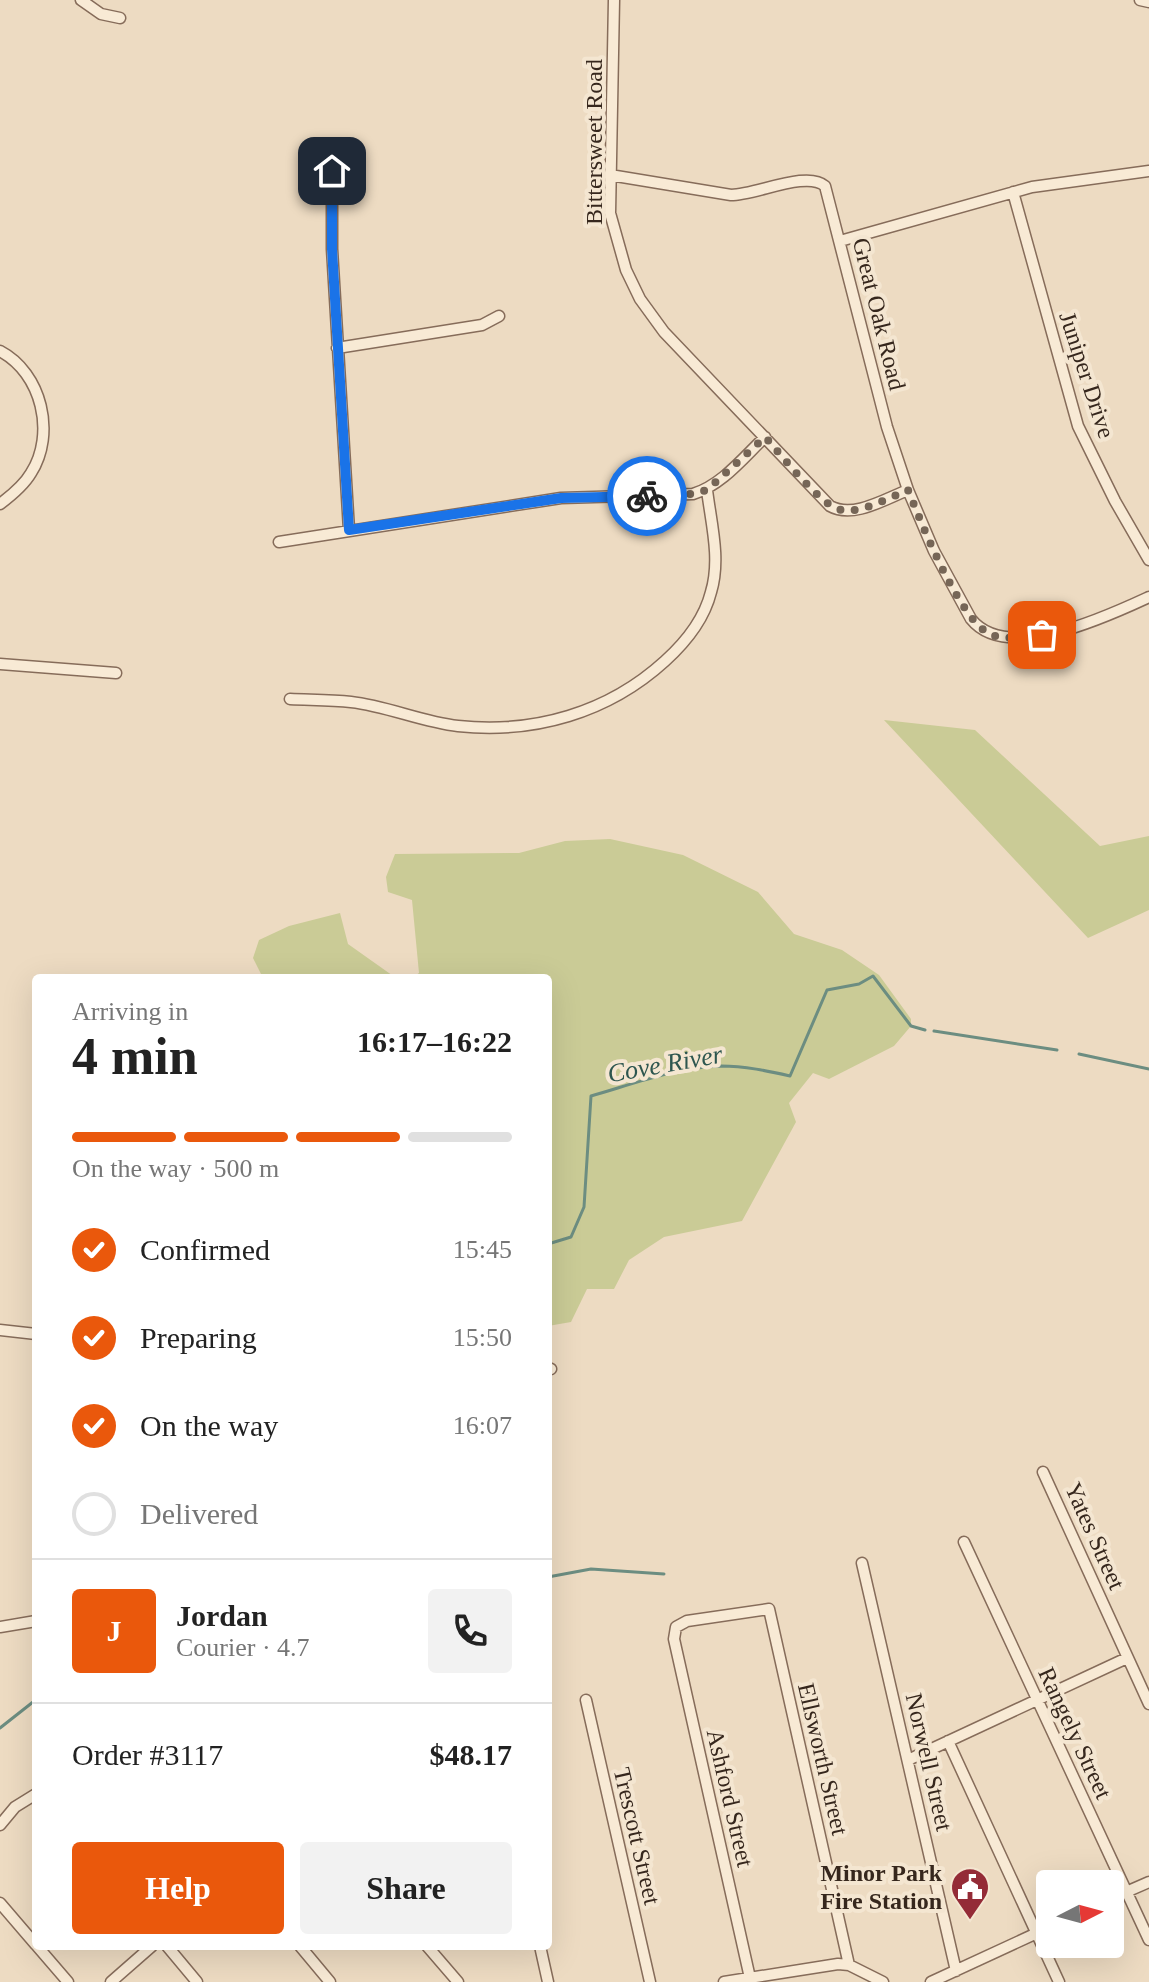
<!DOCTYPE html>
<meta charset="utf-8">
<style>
body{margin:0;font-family:"Times New Roman",serif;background:#f2f2f2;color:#222;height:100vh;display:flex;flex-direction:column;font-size:30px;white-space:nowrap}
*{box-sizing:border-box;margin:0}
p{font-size:26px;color:#767676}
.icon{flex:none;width:44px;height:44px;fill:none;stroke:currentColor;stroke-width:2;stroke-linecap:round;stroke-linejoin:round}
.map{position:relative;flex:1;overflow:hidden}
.sheet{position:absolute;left:32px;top:974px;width:520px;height:976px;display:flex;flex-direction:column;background:#fff;border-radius:8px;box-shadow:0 8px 32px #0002}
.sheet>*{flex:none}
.needle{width:52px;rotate:84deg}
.fabs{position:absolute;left:1036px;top:1870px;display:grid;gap:16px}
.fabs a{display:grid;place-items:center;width:88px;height:88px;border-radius:8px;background:#fff;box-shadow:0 8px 32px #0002;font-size:40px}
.pin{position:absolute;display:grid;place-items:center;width:68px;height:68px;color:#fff;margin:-34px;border-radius:16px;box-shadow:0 4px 12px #0006}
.courier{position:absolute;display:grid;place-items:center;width:80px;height:80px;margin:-40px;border:6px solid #1a73e8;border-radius:50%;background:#fff;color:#222;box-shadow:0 2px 10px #0007}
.headline em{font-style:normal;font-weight:700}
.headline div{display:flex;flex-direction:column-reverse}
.headline{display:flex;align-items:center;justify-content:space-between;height:136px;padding:0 40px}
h1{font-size:52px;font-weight:700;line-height:60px}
.bar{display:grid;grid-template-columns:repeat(4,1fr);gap:12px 8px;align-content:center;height:96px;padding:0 40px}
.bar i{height:10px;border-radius:6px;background:#e0e0e0}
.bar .on{background:#ea580c}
.bar p{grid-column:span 4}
.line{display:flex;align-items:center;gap:20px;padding:0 40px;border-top:2px solid #e0e0e0}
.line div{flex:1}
.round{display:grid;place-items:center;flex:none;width:84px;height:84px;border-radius:8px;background:#f2f2f2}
ol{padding:0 40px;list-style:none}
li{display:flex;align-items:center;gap:24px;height:88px}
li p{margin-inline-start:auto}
li .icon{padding:8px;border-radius:50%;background:#ea580c;color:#fff;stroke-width:4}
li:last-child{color:#767676}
li i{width:44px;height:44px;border:4px solid #e0e0e0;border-radius:50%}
.action{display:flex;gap:16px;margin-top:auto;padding:16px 40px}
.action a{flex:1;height:92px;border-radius:8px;background:#ea580c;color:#fff;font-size:32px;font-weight:700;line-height:92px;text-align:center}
.action a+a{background:#f2f2f2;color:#222}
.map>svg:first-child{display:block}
</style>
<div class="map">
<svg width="1149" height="1982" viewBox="0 0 1149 1982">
<rect width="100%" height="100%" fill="#eddbc2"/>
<path fill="#cacb96" d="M 884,720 L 975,730 L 1100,846 L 1149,836 L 1149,910 L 1088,938 Z
M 610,839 L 683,855 L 758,892 L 794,934 L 842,950 L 879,975 L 911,1019 L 911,1026 L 894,1046 L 829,1079 L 813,1073 L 789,1103 L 796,1122 L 742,1221 L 664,1237 L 629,1260 L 614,1289 L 587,1289 L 571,1322 L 548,1326 L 548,978 L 412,978 L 419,973 L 412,900 L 388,892 L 386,877 L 395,854 L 519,853 L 565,841 Z
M 340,913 L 348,944 L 396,978 L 263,978 L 253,958 L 259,940 L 289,926 Z"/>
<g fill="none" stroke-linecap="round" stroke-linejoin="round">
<path stroke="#6c8d81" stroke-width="3" d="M 934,1031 L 1057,1050
M 1079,1054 L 1149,1069
M 548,1244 L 571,1237 L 584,1207 L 591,1096 C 633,1084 678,1067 721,1066 C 745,1066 768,1071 790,1076 L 827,990 L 859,984 L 873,976 L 911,1026 L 925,1030
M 548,1577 L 591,1569 L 664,1574
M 0,1728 L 33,1702 L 36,1703"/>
<g stroke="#866c5a" stroke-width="13">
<path id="minor" d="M 81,0 L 101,14 L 120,18
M 614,0 L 610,213 L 626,270 L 640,299 L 664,332 L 830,506 C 853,519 885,499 908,490
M 1140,0 L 1149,2
M 332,171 L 332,249 L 349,530
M 610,175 L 731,195 C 756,195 807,170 825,186 L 887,427 L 908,490 L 934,551 L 971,619 C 1007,664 1108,616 1149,597
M 1013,192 L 1078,426 L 1115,501 L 1149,560
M 840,241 L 1032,187 L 1149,171
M 337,348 L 482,325 L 499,316
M 0,351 C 42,373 56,434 31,473 C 24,485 12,495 0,504
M 279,542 L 561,498 L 693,494 C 722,485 743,458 765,437
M 0,664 L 116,673
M 290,699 C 310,700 331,700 351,702 C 387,706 422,722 458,726 C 534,734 608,713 665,661 C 686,642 704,620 711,592 C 721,559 711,523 707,490
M 0,1330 L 36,1334
M 548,1368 L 551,1369
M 1043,1472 L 1149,1704
M 964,1542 L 1149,1940
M 862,1563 L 956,1971
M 0,1627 L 36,1621
M 586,1700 L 650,1982
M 948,1741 L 1059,1982
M 908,1760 L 1127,1658
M 0,1825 L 15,1807 L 36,1794
M 1110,1899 L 1149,1882
M 0,1903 L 36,1945
M 37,1946 L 68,1982
M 167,1946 L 197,1982
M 300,1946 L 330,1982
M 427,1946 L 458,1982
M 540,1946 L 548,1982
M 750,1978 L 674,1639 L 676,1627 L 687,1621 L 769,1609 L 849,1965
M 111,1982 L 152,1946
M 724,1982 L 838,1964 L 849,1965 L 883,1982
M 931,1982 L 1050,1927"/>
</g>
<use href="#minor" stroke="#f8ead5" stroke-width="10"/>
</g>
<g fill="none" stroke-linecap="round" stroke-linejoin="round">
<path stroke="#766657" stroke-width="8" stroke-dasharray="0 14.4" d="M 647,496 L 693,494 L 707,490 L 765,437 C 780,453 822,508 842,510 C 863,513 888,498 908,490 C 921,522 961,624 992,635 C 1007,640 1026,637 1042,635"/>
<path stroke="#1a73e8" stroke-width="10" d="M 332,171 L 332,249 L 349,530 L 561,498 L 647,496"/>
</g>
<defs>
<g id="civic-pin" transform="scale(2)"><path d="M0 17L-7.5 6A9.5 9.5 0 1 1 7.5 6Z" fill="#942b37" stroke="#f4e6d1"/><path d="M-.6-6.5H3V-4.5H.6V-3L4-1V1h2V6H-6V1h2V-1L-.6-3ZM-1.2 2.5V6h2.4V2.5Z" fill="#fff"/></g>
</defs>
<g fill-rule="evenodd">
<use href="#civic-pin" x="970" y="1887"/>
</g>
<g text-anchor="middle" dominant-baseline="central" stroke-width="8" stroke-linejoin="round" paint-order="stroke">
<g font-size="24" fill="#36271d" stroke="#f4e6d1">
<text transform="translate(594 142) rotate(-90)">Bittersweet Road</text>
<text transform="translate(879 314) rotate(76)">Great Oak Road</text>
<text transform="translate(1087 375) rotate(72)">Juniper Drive</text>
<text transform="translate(1095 1536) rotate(66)">Yates Street</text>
<text transform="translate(1075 1733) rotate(65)">Rangely Street</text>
<text transform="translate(823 1759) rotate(77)">Ellsworth Street</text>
<text transform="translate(929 1762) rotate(77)">Norwell Street</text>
<text transform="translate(730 1798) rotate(77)">Ashford Street</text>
<text transform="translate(637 1836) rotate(77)">Trescott Street</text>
</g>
<g font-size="24" font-weight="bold" fill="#36271d" stroke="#f4e6d1" text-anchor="end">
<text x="942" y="1873">Minor Park<tspan x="942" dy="28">Fire Station</tspan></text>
</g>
<g font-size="26" font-style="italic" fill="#2d564f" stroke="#f4e6d1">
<text transform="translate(665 1064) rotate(-10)">Cove River</text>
</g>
</g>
</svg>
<div class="fabs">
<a><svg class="needle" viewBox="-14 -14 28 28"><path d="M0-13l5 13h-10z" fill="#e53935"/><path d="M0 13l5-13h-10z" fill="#767676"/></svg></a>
</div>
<div class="pin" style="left:1042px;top:635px;background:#ea580c"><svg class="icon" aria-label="bag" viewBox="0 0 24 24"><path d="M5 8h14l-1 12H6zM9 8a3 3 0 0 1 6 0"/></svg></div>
<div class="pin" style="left:332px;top:171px;background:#1f2937"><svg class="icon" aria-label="home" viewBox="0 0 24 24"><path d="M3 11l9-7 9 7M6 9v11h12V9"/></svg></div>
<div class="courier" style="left:647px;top:496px"><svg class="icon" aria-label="bike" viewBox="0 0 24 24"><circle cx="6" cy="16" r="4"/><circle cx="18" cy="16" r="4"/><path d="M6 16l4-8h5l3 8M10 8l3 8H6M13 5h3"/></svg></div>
<section class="sheet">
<div class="headline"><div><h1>4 min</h1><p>Arriving in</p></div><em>16:17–16:22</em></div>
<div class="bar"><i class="on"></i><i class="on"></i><i class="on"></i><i></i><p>On the way · 500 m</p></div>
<ol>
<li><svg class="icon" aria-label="check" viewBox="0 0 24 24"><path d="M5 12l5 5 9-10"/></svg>Confirmed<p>15:45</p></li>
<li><svg class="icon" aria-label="check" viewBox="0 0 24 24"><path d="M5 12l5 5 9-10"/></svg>Preparing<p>15:50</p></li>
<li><svg class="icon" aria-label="check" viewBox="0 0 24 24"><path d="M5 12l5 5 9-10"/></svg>On the way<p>16:07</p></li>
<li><i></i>Delivered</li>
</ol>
<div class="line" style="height:144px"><b class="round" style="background:#ea580c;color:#fff">J</b><div><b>Jordan</b><p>Courier · 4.7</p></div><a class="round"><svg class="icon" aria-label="phone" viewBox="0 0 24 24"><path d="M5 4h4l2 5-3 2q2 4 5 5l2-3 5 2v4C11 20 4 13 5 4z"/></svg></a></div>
<div class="line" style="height:104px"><div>Order #3117</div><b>$48.17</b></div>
<div class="action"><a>Help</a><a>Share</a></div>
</section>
</div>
